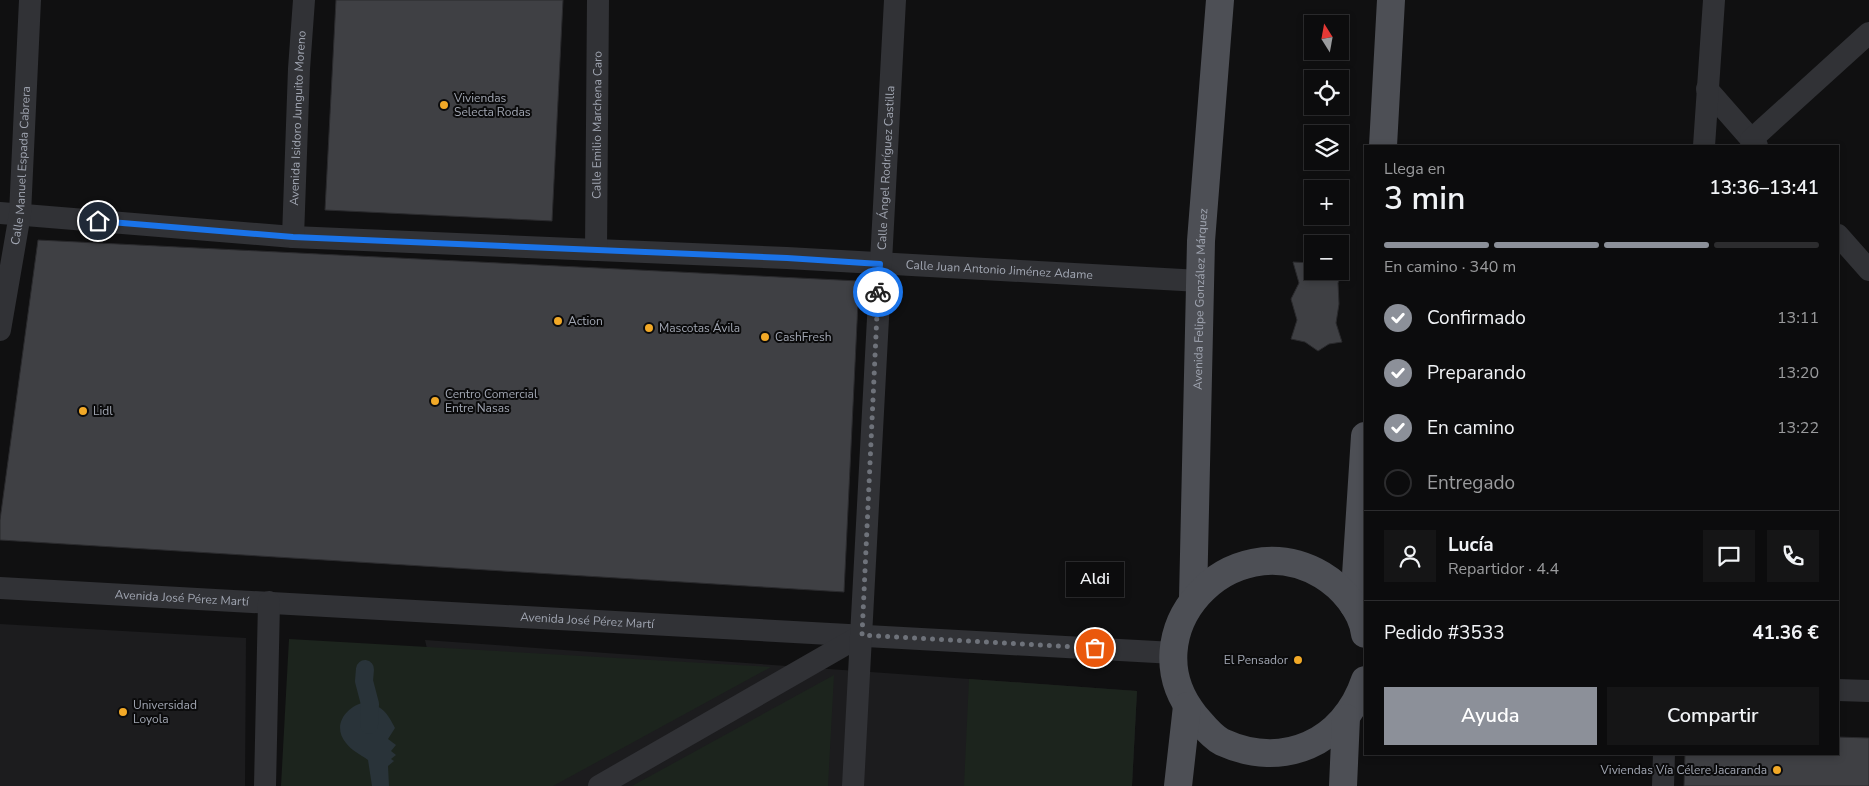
<!DOCTYPE html>
<html lang="es">
<meta charset="utf-8">
<style>
body{margin:0;font-family:"Nunito Sans",sans-serif;background:#151516;color:#f1f3f6;height:100vh;display:flex;flex-direction:column;font-size:19px;white-space:nowrap}
*{box-sizing:border-box;margin:0}
p{font-size:16px;color:#9a9b9d}
.icon{flex:none;width:28px;height:28px;fill:none;stroke:currentColor;stroke-width:2;stroke-linecap:round;stroke-linejoin:round}
.map{position:relative;flex:1;overflow:hidden}
.details{position:absolute;left:1364px;top:145px;width:475px;height:610px;display:flex;flex-direction:column;background:#0c0c0d;border-radius:0px;box-shadow:0 2px 8px #0003,0 0 0 1px #2c2c2e}
.details>*{flex:none}
.needle{width:32px;rotate:349deg}
.buttons{position:absolute;left:1304px;top:15px;display:grid;gap:10px}
.buttons a{display:grid;place-items:center;width:45px;height:45px;border-radius:0px;background:#0c0c0d;box-shadow:0 2px 8px #0003,0 0 0 1px #2c2c2e;font-size:25px}
.pin{position:absolute;display:grid;place-items:center;width:42px;height:42px;color:#fff;margin:-21px;border:2px solid #fff;border-radius:50%;box-shadow:0 1px 5px #0007}
.courier{position:absolute;display:grid;place-items:center;width:50px;height:50px;margin:-25px;border:4px solid #1a73e8;border-radius:50%;background:#fff;color:#222;box-shadow:0 1px 6px #0007}
.bubble{position:absolute;height:35px;border-radius:0px;background:#0c0c0d;box-shadow:0 2px 8px #0003,0 0 0 1px #2c2c2e;font-size:16px;font-weight:600;line-height:35px;text-align:center}
.headline em{font-style:normal;font-weight:600}
.headline div{display:flex;flex-direction:column-reverse}
.headline{display:flex;align-items:center;justify-content:space-between;height:85px;padding:0 20px}
h1{font-size:32px;font-weight:600;line-height:38px}
.bar{display:grid;grid-template-columns:repeat(4,1fr);gap:8px 5px;align-content:center;height:60px;padding:0 20px}
.bar i{height:6px;border-radius:4px;background:#2c2c2e}
.bar .on{background:#8c9099}
.bar p{grid-column:span 4}
.line{display:flex;align-items:center;gap:12px;padding:0 20px;border-top:1px solid #2c2c2e}
.line div{flex:1}
.round{display:grid;place-items:center;flex:none;width:52px;height:52px;border-radius:0px;background:#151516}
ol{padding:0 20px;list-style:none}
li{display:flex;align-items:center;gap:15px;height:55px}
li p{margin-inline-start:auto}
li .icon{padding:5px;border-radius:50%;background:#8c9099;color:#fff;stroke-width:4}
li:last-child{color:#9a9b9d}
li i{width:28px;height:28px;border:2px solid #2c2c2e;border-radius:50%}
.button{display:flex;gap:10px;margin-top:auto;padding:10px 20px}
.button a{flex:1;height:58px;border-radius:0px;background:#8c9099;color:#fff;font-size:20px;font-weight:600;line-height:58px;text-align:center}
.button a+a{background:#151516;color:#f1f3f6}
.map>svg:first-child{display:block}
</style>
<div class="map">
<svg width="1869" height="786" viewBox="0 0 1869 786">
<rect width="100%" height="100%" fill="#101011"/>
<path fill="#1c1c1e" d="M 0,624 L 246,638 L 245,786 L 0,786 Z
M 425,640 L 1137,691 L 1132,786 L 458,786 Z"/>
<path fill="#1c241d" d="M 289,639 L 771,667 L 553,786 L 281,786 Z
M 834,675 L 828,786 L 632,786 Z
M 969,679 L 1137,691 L 1132,786 L 964,786 Z"/>
<path fill="#293339" d="M 365,702 C 382,706 387,712 395,728 L 388,739 L 396,745 L 391,751 L 396,755 L 391,759 L 394,761 L 388,766 L 389,786 L 372,786 L 368,760 C 361,755 351,750 346,743 C 331,725 347,706 365,702 Z"/>
<g fill="none" stroke-linecap="round" stroke-linejoin="round">
<path stroke="#293339" stroke-width="18" d="M 365,669 L 364,681 L 370,704 L 369,725"/>
</g>
<path fill="#3f4044" stroke="#2a2a2d" d="M 336,0 L 563,0 L 552,221 L 325,210 Z
M 38,240 L 859,281 L 844,592 L 0,540 L 0,520 Z
M 1293,262 L 1312,263 L 1312,271 L 1343,271 L 1338,283 L 1339,304 L 1336,323 L 1342,342 L 1329,344 L 1318,351 L 1305,342 L 1291,339 L 1297,320 L 1291,299 L 1299,283 Z
M 1838,737 L 1869,738 L 1869,786 L 1684,786 L 1685,754 L 1838,754 Z"/>
<g fill="none" stroke-linecap="round" stroke-linejoin="round">
<g stroke="#313236" stroke-width="22">
<path d="M 1707,89 L 1757,146"/>
<path d="M 1751,140 L 1869,33"/>
<path d="M 1704,146 L 1714,0"/>
<path id="s1" d="M 0,213 L 293,237 L 787,258 L 1200,281"/>
<path d="M 1838,235 L 1869,270"/>
<path id="s2" d="M 293,237 L 299,69 L 304,0"/>
<path id="s3" d="M 596,250 L 598,0"/>
<path id="s4" d="M 0,330 L 20,214 L 30,0"/>
<path id="s5" d="M 0,588 L 1174,653"/>
<path d="M 1838,690 L 1869,691"/>
<path d="M 265,786 L 269,602"/>
<path d="M 599,786 L 862,635"/>
<path id="s6" d="M 853,786 L 895,0"/>
<path d="M 1663,786 L 1664,754"/>
</g>
<g stroke="#4d4f55" stroke-width="28">
<path d="M 1383,146 L 1391,0"/>
<path id="s7" d="M 1193,599 L 1201,241 L 1220,0"/>
<path d="M 1354,606 L 1365,436"/>
<path d="M 1365,634 C 1362,610 1342,587 1322,575 C 1229,521 1128,634 1195,716 C 1203,725 1211,736 1222,742 C 1283,770 1344,743 1365,680"/>
<path d="M 1178,786 L 1187,706"/>
<path d="M 1343,786 L 1346,718"/>
</g>
</g>
<g fill="none" stroke-linecap="round" stroke-linejoin="round">
<path stroke="#6e727a" stroke-width="5" stroke-dasharray="0 9" d="M 878,292 L 862,635 L 1095,648"/>
<path stroke="#1a73e8" stroke-width="6" d="M 98,221 L 293,237 L 787,258 L 880,264 L 878,292"/>
</g>
<g fill="#f2a927" stroke="#0b0b0c" stroke-width="2">
<circle cx="444" cy="105" r="5"/>
<circle cx="558" cy="321" r="5"/>
<circle cx="649" cy="328" r="5"/>
<circle cx="765" cy="337" r="5"/>
<circle cx="435" cy="401" r="5"/>
<circle cx="83" cy="411" r="5"/>
<circle cx="1298" cy="660" r="5"/>
<circle cx="123" cy="712" r="5"/>
<circle cx="1777" cy="770" r="5"/>
</g>
<g text-anchor="middle" dominant-baseline="central" stroke-width="4" stroke-linejoin="round" paint-order="stroke">
<g font-size="12" fill="#a1a6b2" stroke="#0b0b0c" text-anchor="start">
<text x="454" y="98">Viviendas<tspan x="454" dy="14">Selecta Rodas</tspan></text>
<text x="568" y="321">Action</text>
<text x="659" y="328">Mascotas Ávila</text>
<text x="775" y="337">CashFresh</text>
<text x="445" y="394">Centro Comercial<tspan x="445" dy="14">Entre Nasas</tspan></text>
<text x="93" y="411">Lidl</text>
<text x="1288" y="660" text-anchor="end">El Pensador</text>
<text x="133" y="705">Universidad<tspan x="133" dy="14">Loyola</tspan></text>
<text x="1767" y="770" text-anchor="end">Viviendas Vía Célere Jacaranda</text>
</g>
<g font-size="12" fill="#a1a6b2" stroke="#0b0b0c">
<text stroke="none"><textPath href="#s2" startOffset="119">Avenida Isidoro Junguito Moreno</textPath></text>
<text stroke="none"><textPath href="#s3" startOffset="125">Calle Emilio Marchena Caro</textPath></text>
<text stroke="none"><textPath href="#s4" startOffset="166">Calle Manuel Espada Cabrera</textPath></text>
<text stroke="none"><textPath href="#s6" startOffset="619">Calle Ángel Rodríguez Castilla</textPath></text>
<text stroke="none"><textPath href="#s1" startOffset="1001">Calle Juan Antonio Jiménez Adame</textPath></text>
<text stroke="none"><textPath href="#s7" startOffset="300">Avenida Felipe González Márquez</textPath></text>
<text stroke="none"><textPath href="#s5" startOffset="182">Avenida José Pérez Martí</textPath></text>
<text stroke="none"><textPath href="#s5" startOffset="588">Avenida José Pérez Martí</textPath></text>
</g>
</g>
</svg>
<div class="buttons">
<a><svg class="needle" viewBox="-14 -14 28 28"><path d="M0-13l5 13h-10z" fill="#e53935"/><path d="M0 13l5-13h-10z" fill="#9a9b9d"/></svg></a>
<a><svg class="icon" aria-label="locate" viewBox="0 0 24 24"><circle cx="12" cy="12" r="6"/><path d="M12 2v4M12 18v4M2 12h4M18 12h4"/></svg></a>
<a><svg class="icon" aria-label="layers" viewBox="0 0 24 24"><path d="M12 4l9 5-9 5-9-5zM3 14l9 5 9-5"/></svg></a>
<a>+</a>
<a>−</a>
</div>
<div class="pin" style="left:1095px;top:648px;background:#ea580c"><svg class="icon" aria-label="bag" viewBox="0 0 24 24"><path d="M5 8h14l-1 12H6zM9 8a3 3 0 0 1 6 0"/></svg></div>
<div class="pin" style="left:98px;top:221px;background:#1f2937"><svg class="icon" aria-label="home" viewBox="0 0 24 24"><path d="M3 11l9-7 9 7M6 9v11h12V9"/></svg></div>
<div class="courier" style="left:878px;top:292px"><svg class="icon" aria-label="bike" viewBox="0 0 24 24"><circle cx="6" cy="16" r="4"/><circle cx="18" cy="16" r="4"/><path d="M6 16l4-8h5l3 8M10 8l3 8H6M13 5h3"/></svg></div>
<div class="bubble" style="left:1066px;top:562px;width:58px">Aldi</div>
<section class="details">
<div class="headline"><div><h1>3 min</h1><p>Llega en</p></div><em>13:36–13:41</em></div>
<div class="bar"><i class="on"></i><i class="on"></i><i class="on"></i><i></i><p>En camino · 340 m</p></div>
<ol>
<li><svg class="icon" aria-label="check" viewBox="0 0 24 24"><path d="M5 12l5 5 9-10"/></svg>Confirmado<p>13:11</p></li>
<li><svg class="icon" aria-label="check" viewBox="0 0 24 24"><path d="M5 12l5 5 9-10"/></svg>Preparando<p>13:20</p></li>
<li><svg class="icon" aria-label="check" viewBox="0 0 24 24"><path d="M5 12l5 5 9-10"/></svg>En camino<p>13:22</p></li>
<li><i></i>Entregado</li>
</ol>
<div class="line" style="height:90px"><a class="round"><svg class="icon" aria-label="person" viewBox="0 0 24 24"><circle cx="12" cy="8" r="4"/><path d="M4 21q1-7 8-7t8 7"/></svg></a><div><b>Lucía</b><p>Repartidor · 4.4</p></div><a class="round"><svg class="icon" aria-label="chat" viewBox="0 0 24 24"><path d="M4 5h16v11H9l-5 4z"/></svg></a><a class="round"><svg class="icon" aria-label="phone" viewBox="0 0 24 24"><path d="M5 4h4l2 5-3 2q2 4 5 5l2-3 5 2v4C11 20 4 13 5 4z"/></svg></a></div>
<div class="line" style="height:65px"><div>Pedido #3533</div><b>41.36 €</b></div>
<div class="button"><a>Ayuda</a><a>Compartir</a></div>
</section>
</div>
